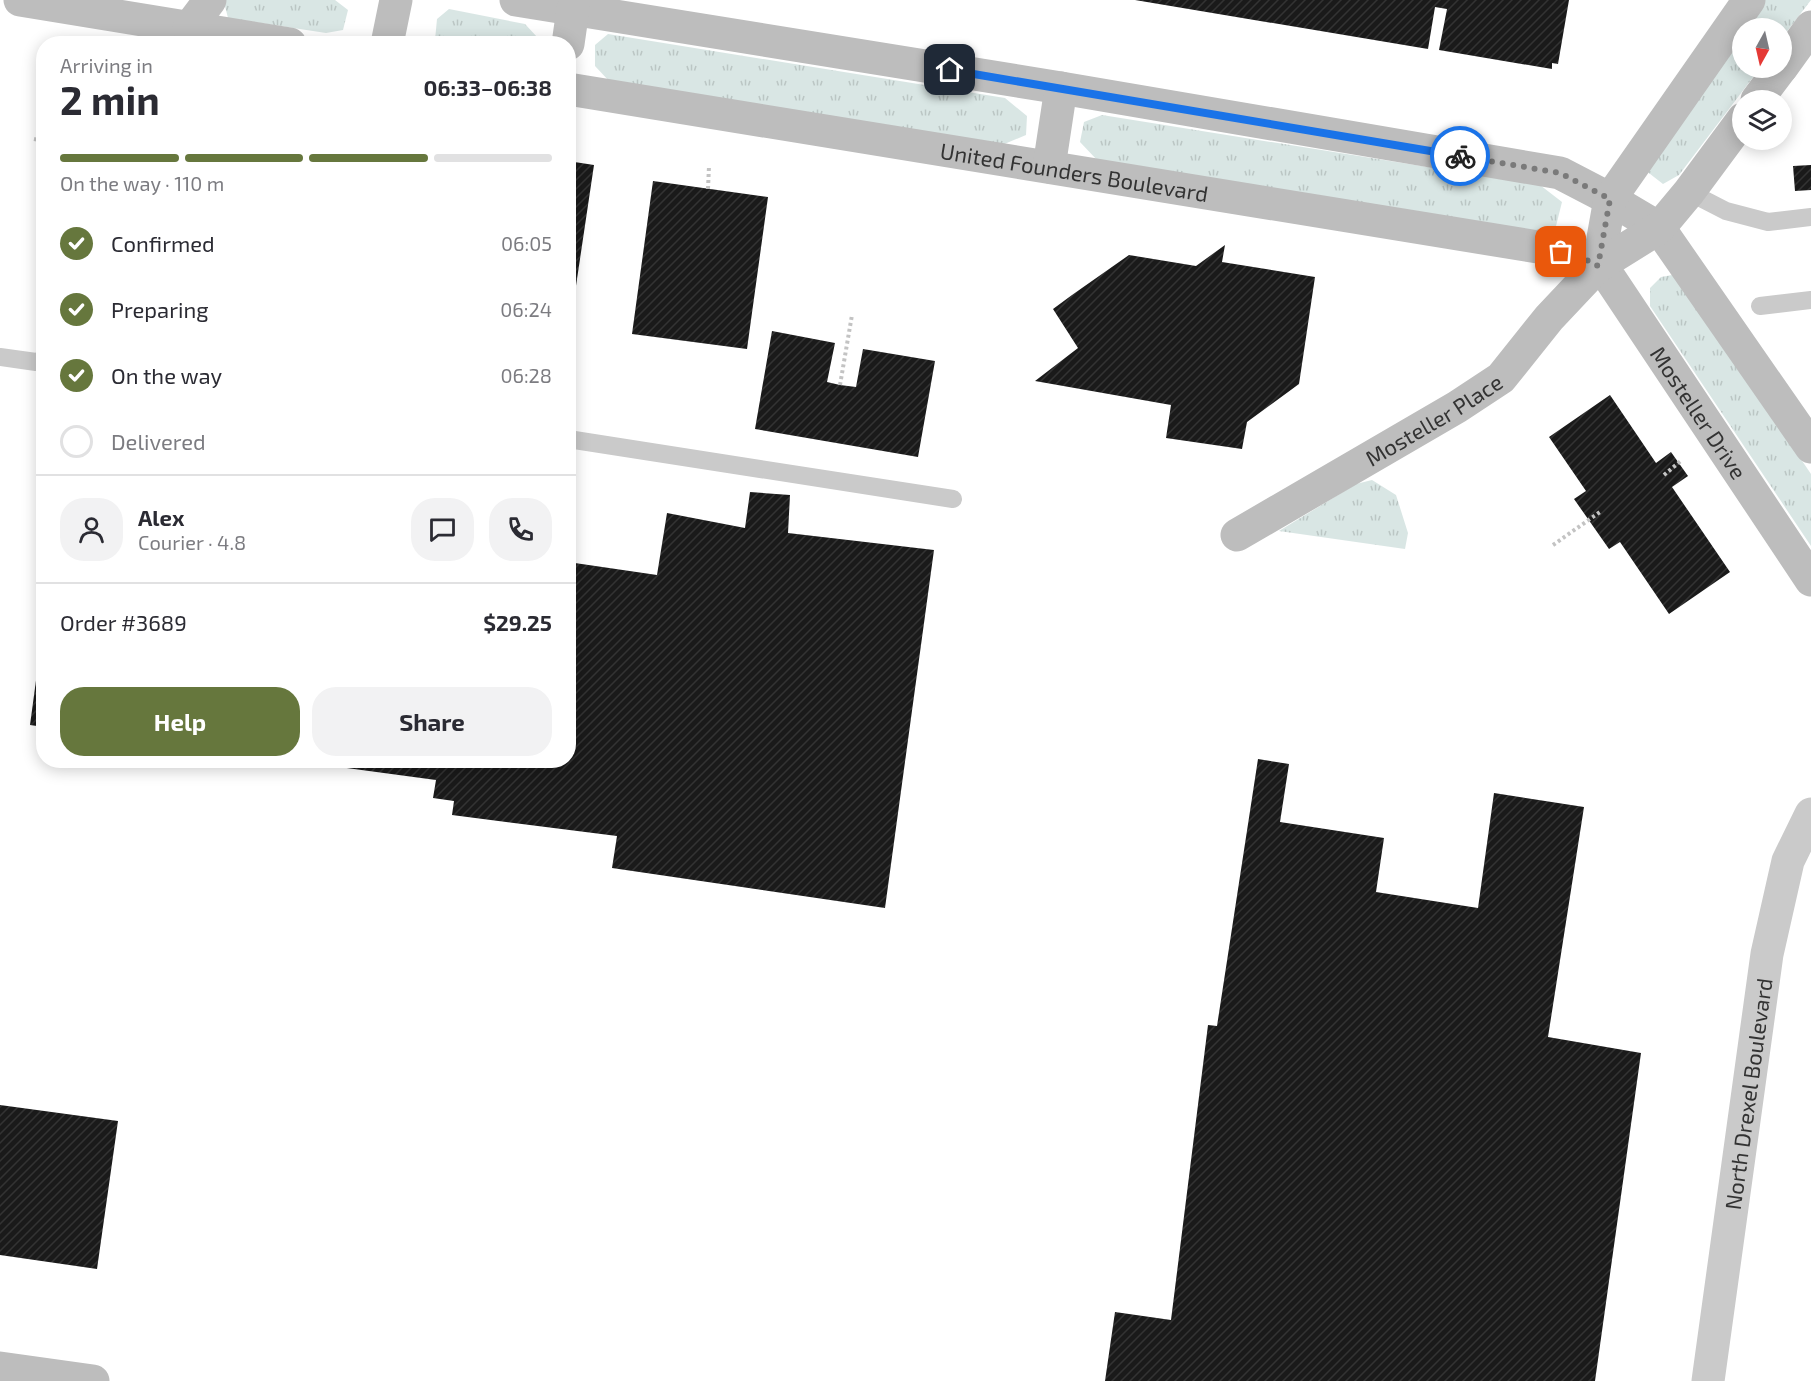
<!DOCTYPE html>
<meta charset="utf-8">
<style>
body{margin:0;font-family:"Exo 2",sans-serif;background:#f2f2f3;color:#2b2b33;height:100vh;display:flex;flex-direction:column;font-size:22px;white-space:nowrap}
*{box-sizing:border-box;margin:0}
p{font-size:20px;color:#7c7c81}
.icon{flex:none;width:33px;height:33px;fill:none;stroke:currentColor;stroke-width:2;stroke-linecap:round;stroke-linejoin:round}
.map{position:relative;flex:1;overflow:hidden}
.side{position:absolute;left:36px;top:36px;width:540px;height:732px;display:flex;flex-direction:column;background:#fff;border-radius:24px;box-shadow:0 3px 15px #0003}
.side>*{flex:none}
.needle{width:39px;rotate:188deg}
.buttons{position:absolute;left:1732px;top:18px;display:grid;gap:12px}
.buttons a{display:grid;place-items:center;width:60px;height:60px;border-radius:50%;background:#fff;box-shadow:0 3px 15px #0003;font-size:30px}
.pin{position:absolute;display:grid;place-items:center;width:51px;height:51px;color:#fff;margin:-26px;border-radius:12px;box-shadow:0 3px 9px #0006}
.courier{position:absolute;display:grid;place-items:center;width:60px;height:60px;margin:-30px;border:4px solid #1a73e8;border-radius:50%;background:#fff;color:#222;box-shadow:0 2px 8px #0007}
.head em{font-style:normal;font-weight:700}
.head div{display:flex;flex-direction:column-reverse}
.head{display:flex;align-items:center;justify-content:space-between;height:102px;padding:0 24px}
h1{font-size:39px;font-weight:700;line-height:45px}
.bar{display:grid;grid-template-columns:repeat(4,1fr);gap:9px 6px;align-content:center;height:72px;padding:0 24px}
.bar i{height:8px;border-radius:4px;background:#e1e1e2}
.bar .active{background:#66773d}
.bar p{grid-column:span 4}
.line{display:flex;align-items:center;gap:15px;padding:0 24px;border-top:2px solid #e1e1e2}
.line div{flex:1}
.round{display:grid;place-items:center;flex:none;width:63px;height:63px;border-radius:24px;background:#f2f2f3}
ol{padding:0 24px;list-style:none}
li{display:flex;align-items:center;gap:18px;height:66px}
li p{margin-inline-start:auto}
li .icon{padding:6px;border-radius:50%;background:#66773d;color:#fff;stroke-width:4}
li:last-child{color:#7c7c81}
li i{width:33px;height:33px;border:3px solid #e1e1e2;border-radius:50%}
.button{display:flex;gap:12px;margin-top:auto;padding:12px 24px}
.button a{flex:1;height:69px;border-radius:24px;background:#66773d;color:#fff;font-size:24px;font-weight:700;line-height:69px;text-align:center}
.button a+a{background:#f2f2f3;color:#2b2b33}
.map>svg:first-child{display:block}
</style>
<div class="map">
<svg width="1811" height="1381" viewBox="0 0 1811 1381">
<defs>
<pattern id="grass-tufts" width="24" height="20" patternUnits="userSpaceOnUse" patternTransform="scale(1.5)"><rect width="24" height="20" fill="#d9e6e4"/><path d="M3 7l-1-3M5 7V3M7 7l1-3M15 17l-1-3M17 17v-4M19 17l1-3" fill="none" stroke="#bbc6c4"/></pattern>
<pattern id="building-hatch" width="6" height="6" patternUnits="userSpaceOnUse" patternTransform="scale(1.5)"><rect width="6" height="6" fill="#1a1a1a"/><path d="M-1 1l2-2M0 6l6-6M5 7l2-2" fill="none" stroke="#333"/></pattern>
</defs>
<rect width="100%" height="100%" fill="#fff"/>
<path fill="url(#grass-tufts)" d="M 226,0 L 335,0 L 348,10 L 343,30 L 326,33 L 228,18 L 224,2 Z
M 1759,0 L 1811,0 L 1782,38 L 1782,28 L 1743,28 L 1743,68 L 1760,68 L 1679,175 L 1663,184 L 1645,170 Z
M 449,9 L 525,24 L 538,38 L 537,43 L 438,43 L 435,40 L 437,19 Z
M 608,34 L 1005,98 L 1027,116 L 1026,135 L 1002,145 L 609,81 L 595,66 L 595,45 Z
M 1102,115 L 1540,185 L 1562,202 L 1556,226 L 1536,231 L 1097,160 L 1080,142 L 1084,122 Z
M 1672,275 L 1680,280 L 1811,474 L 1811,546 L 1650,306 L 1650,288 L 1661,277 Z
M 1372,480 L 1396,495 L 1408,533 L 1405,549 L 1279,531 L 1356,484 Z"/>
<path fill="url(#building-hatch)" d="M 1135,0 L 1569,0 L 1558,64 L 1552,63 L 1552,69 L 1439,50 L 1447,9 L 1435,7 L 1428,49 Z
M 568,161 L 594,165 L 570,326 L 568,326 Z
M 1811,165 L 1811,190 L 1795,191 L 1793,166 Z
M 653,181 L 768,197 L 747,349 L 632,334 Z
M 1225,245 L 1222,262 L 1315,277 L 1299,384 L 1247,422 L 1242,449 L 1166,438 L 1171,405 L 1035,381 L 1078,348 L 1053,309 L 1072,295 L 1129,255 L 1196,266 Z
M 772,331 L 835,343 L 827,382 L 840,385 L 856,387 L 863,349 L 935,361 L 918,457 L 755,429 Z
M 1610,395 L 1656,463 L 1671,452 L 1688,476 L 1672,487 L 1730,572 L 1669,614 L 1620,542 L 1609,549 L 1574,499 L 1586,491 L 1549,437 Z
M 750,492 L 790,495 L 788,533 L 934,550 L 885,908 L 612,868 L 617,836 L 452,815 L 454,801 L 433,798 L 436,780 L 302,762 L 568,760 L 568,562 L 657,575 L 667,513 L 745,528 Z
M 42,636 L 44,636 L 44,727 L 30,725 Z
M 1258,759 L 1289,764 L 1280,822 L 1384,838 L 1376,892 L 1478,908 L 1494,793 L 1584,807 L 1548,1037 L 1641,1053 L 1595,1381 L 1105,1381 L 1115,1312 L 1171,1320 L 1208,1025 L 1217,1026 Z
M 0,1105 L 118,1121 L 97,1269 L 0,1255 Z"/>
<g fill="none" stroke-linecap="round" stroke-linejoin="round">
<path stroke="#c3c3c3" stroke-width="4" stroke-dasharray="3 3" stroke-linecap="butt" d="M 34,139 L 44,141
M 708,189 L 709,166
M 840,385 L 852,315
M 1664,475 L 1682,460
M 1553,545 L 1600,512"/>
<path stroke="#cacaca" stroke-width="18" d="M 1689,192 L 1726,211 L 1768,222 L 1811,217
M 1760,306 L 1811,300
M 0,357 L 36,362 L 44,360
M 568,439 L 953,499"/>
<path stroke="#cacaca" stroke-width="33" id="s1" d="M 1708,1381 L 1767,954 L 1788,861 L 1811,814"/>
<g stroke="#bdbdbd" stroke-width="33">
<path d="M 20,0 L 290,44"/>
<path d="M 516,0 L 1061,88 L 1560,173 L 1610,199 L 1659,228 L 1811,447"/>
<path d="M 189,28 L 210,0"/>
<path d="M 387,44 L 396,0"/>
<path d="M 568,44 L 573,9"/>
<path d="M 1782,67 L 1811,27"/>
<path id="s2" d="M 568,89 L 1544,248 C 1574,255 1589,255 1611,280 L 1811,580"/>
<path d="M 1757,100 L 1781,68"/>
<path d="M 1049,167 L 1061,88"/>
<path d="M 1598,266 L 1610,199 L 1749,0"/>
<path id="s3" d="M 1237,535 L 1457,407 L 1501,378 L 1549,318 L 1598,266 L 1659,228 L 1689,192 L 1743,119"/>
<path d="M 0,1368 L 93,1381"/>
</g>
</g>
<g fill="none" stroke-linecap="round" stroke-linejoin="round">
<path stroke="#7a7a7a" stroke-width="6" stroke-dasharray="0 10.8" d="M 1460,156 L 1560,173 L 1610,199 L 1598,266 L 1579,256 L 1561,252"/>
<path stroke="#1a73e8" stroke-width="8" d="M 950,70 L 1460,156"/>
</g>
<g text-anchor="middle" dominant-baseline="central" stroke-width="6" stroke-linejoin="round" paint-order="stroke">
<g font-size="22" fill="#333" stroke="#fff">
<text stroke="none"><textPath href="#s2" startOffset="513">United Founders Boulevard</textPath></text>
<text stroke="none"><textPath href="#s2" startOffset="1224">Mosteller Drive</textPath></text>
<text stroke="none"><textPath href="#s3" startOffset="228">Mosteller Place</textPath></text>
<text stroke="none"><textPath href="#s1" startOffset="290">North Drexel Boulevard</textPath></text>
</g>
</g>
</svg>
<div class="buttons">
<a><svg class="needle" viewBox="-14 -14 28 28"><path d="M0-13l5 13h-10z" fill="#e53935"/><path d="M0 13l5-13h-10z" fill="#7c7c81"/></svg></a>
<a><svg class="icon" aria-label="layers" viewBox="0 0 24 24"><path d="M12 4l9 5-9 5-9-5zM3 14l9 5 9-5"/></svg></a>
</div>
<div class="pin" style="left:1561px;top:252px;background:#ea580c"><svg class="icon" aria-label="bag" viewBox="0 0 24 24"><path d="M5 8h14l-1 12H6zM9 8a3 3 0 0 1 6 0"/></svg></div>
<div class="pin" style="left:950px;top:70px;background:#1f2937"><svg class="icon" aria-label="home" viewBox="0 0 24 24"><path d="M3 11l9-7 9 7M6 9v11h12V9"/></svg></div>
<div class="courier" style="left:1460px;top:156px"><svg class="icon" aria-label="bike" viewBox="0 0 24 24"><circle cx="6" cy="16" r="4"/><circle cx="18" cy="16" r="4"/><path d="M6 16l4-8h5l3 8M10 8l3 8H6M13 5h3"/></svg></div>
<section class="side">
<div class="head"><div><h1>2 min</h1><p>Arriving in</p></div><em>06:33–06:38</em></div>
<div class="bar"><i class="active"></i><i class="active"></i><i class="active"></i><i></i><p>On the way · 110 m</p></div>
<ol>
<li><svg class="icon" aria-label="check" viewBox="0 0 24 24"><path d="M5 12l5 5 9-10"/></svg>Confirmed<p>06:05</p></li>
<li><svg class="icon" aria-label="check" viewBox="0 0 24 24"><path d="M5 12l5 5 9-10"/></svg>Preparing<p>06:24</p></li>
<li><svg class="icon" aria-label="check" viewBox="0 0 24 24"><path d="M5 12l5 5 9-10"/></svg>On the way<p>06:28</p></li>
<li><i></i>Delivered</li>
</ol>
<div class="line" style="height:108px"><a class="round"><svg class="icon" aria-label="person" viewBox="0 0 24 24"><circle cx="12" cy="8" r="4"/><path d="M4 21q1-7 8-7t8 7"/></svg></a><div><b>Alex</b><p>Courier · 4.8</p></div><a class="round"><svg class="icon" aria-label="chat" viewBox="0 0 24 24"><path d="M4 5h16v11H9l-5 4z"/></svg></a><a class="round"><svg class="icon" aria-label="phone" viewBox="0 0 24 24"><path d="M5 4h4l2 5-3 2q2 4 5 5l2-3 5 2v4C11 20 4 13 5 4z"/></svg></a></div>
<div class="line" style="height:78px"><div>Order #3689</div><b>$29.25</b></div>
<div class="button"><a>Help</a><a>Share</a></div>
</section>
</div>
